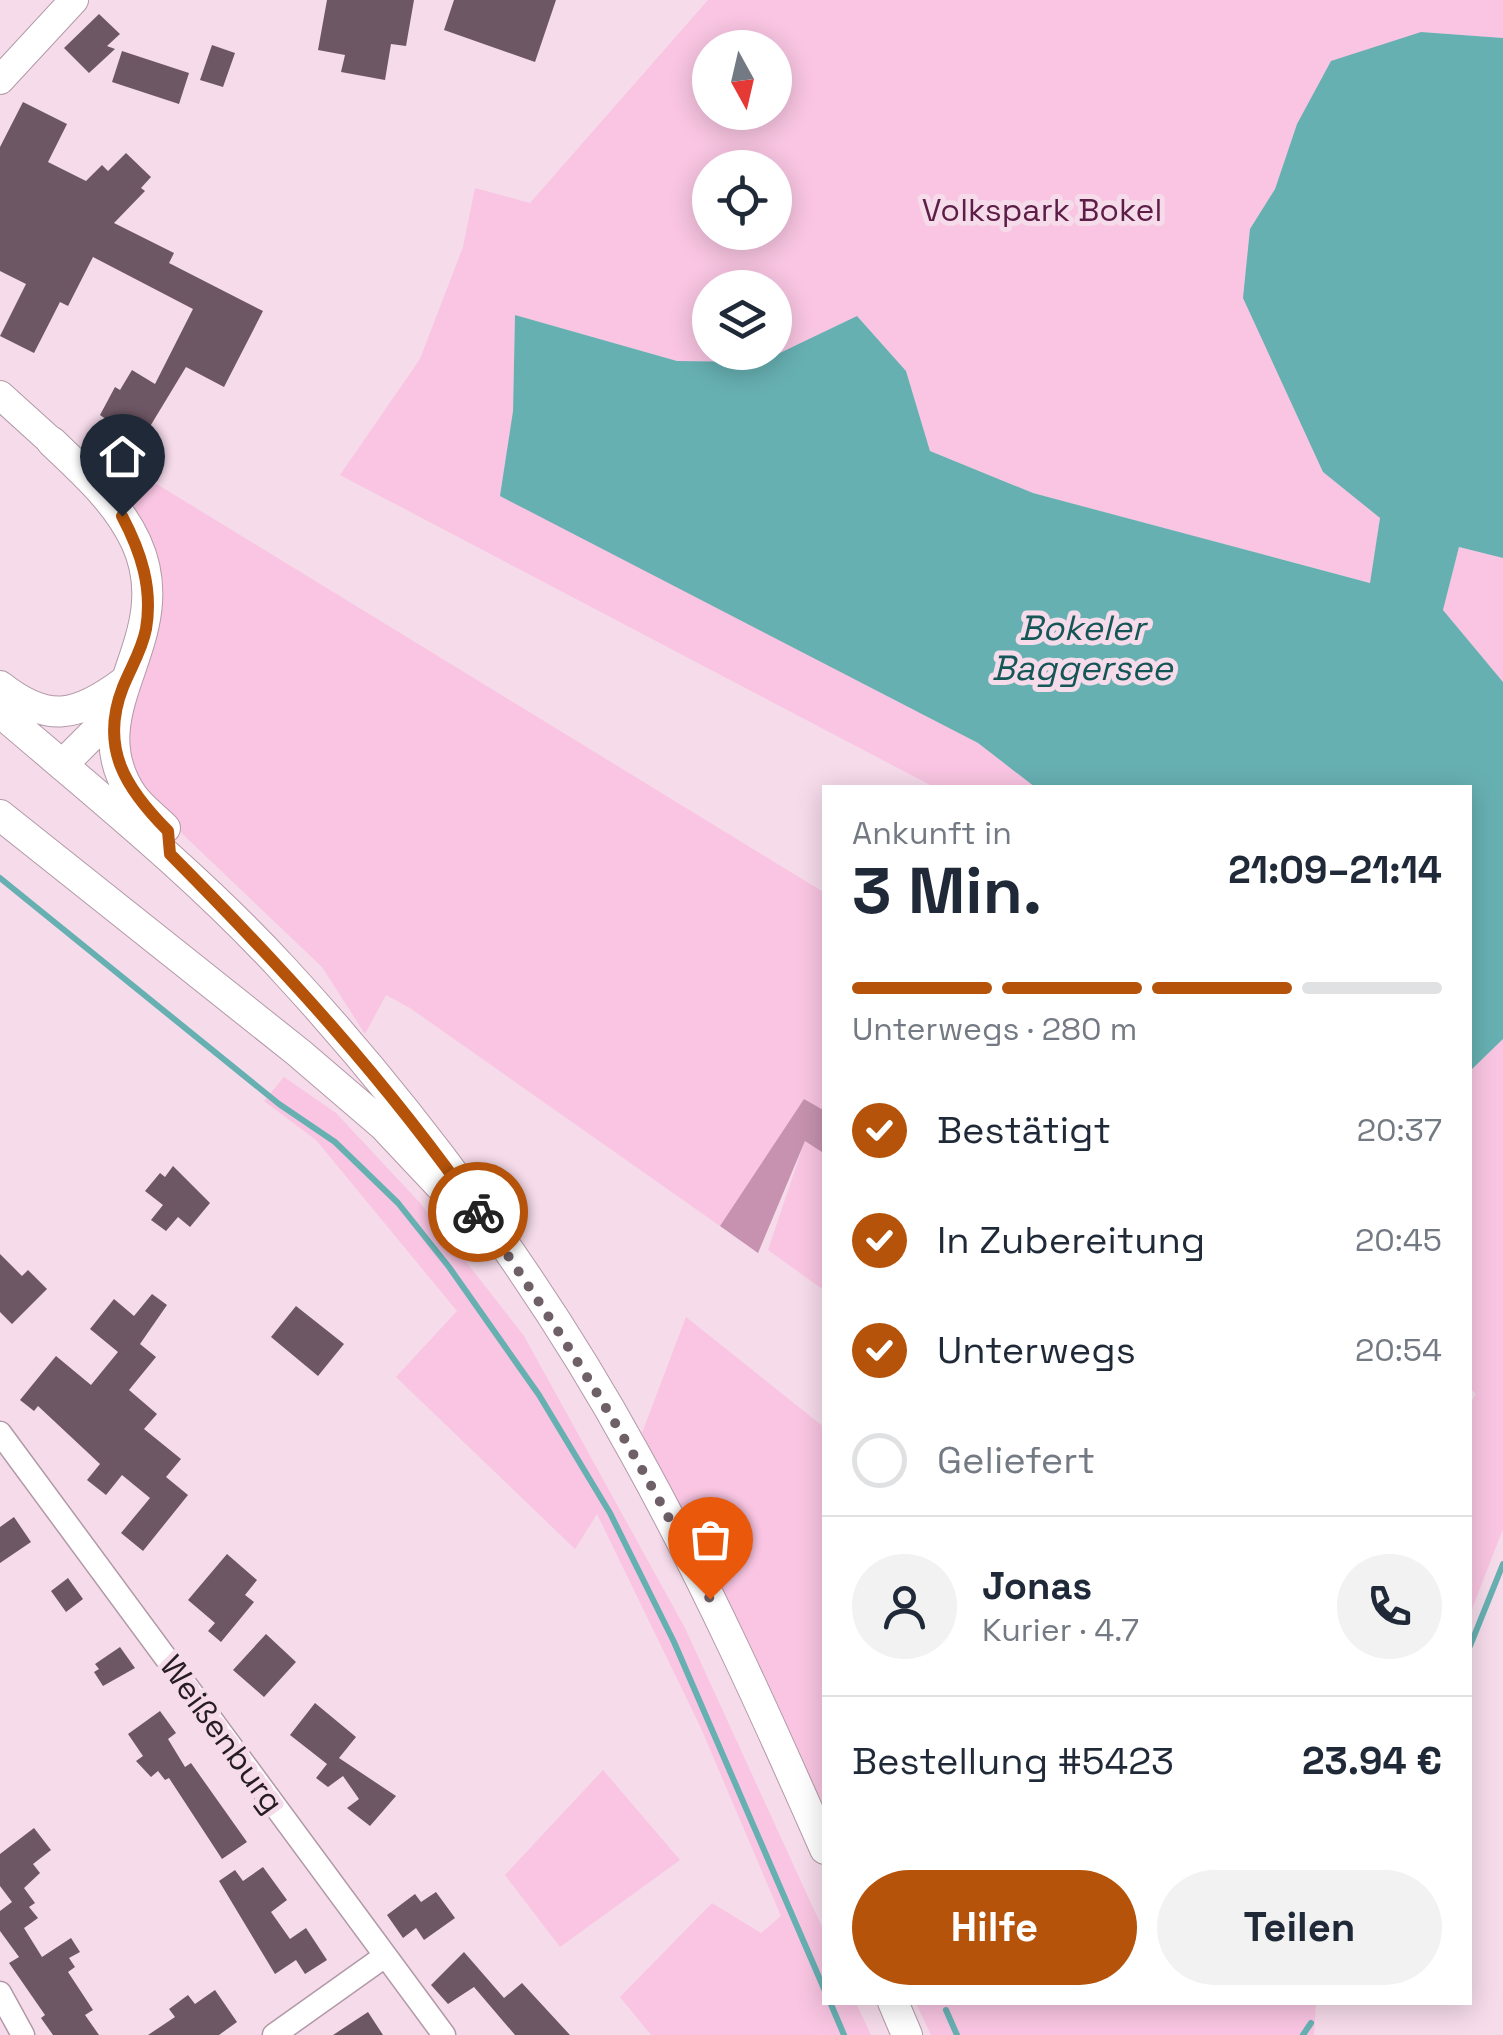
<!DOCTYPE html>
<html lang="de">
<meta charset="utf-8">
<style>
body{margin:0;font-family:"Space Grotesk",sans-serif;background:#f2f2f3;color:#1f2937;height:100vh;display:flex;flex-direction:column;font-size:38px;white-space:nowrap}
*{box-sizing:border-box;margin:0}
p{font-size:32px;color:#747a83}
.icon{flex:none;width:55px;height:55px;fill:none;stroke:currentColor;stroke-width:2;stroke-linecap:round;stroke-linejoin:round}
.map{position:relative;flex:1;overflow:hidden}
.sheet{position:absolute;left:822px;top:785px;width:650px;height:1220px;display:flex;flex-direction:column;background:#fff;border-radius:0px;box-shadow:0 5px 25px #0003}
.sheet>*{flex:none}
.needle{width:65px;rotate:172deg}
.tools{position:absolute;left:692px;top:30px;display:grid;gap:20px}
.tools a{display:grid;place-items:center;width:100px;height:100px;border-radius:50%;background:#fff;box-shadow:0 5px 25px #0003;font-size:50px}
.pin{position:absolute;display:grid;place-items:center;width:85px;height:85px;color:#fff;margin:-102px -42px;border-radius:50% 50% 50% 0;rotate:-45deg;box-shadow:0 0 10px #0007}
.pin .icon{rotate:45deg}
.courier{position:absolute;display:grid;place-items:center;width:100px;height:100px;margin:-50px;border:8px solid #b45309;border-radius:50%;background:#fff;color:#222;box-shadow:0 2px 12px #0007}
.head em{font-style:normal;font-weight:600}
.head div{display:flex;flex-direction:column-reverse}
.head{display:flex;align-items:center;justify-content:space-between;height:170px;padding:0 30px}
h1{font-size:65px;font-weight:600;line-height:75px}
.bar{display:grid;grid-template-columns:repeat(4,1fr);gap:15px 10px;align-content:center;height:120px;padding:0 30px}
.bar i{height:12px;border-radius:8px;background:#e0e1e3}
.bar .current{background:#b45309}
.bar p{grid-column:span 4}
.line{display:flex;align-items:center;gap:25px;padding:0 30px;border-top:2px solid #e0e1e3}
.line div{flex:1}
.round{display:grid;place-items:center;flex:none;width:105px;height:105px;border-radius:52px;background:#f2f2f3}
ol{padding:0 30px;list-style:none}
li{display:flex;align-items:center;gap:30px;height:110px}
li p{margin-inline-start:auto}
li .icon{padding:10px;border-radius:50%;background:#b45309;color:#fff;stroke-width:4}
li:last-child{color:#747a83}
li i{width:55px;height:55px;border:5px solid #e0e1e3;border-radius:50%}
.button{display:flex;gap:20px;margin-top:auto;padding:20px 30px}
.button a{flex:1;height:115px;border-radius:60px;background:#b45309;color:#fff;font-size:40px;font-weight:600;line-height:115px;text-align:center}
.button a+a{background:#f2f2f3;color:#1f2937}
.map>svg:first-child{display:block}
</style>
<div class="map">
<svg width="1503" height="2035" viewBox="0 0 1503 2035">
<rect width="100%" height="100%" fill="#f6dbea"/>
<path fill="#f9c5e2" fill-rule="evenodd" d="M 708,0 L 1503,0 L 1503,38 L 1421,32 L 1297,124 L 1275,189 L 1250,229 L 1323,472 L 1380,518 L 1371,583 L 1033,493 L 930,451 L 906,371 L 857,316 L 761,362 L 677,361 L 515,315 L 513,411 L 501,496 L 978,743 L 1035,786 L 934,787 L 340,475 L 420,359 L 463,247 L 475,188 L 530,203 ZM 710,48 L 775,48 L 775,112 L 710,112 ZM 710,168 L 775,168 L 775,232 L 710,232 ZM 710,288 L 775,288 L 775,352 L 710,352 Z
M 106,453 L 825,893 L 825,1111 L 804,1099 L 720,1226 L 410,1008 L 386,995 L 365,1034 L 322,967 L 151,804 L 127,755 L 126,724 L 156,636 L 159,604 L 97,468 Z
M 1459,547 L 1503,558 L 1503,682 L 1443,610 Z
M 1503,1039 L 1503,1529 L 1470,1614 L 1470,1404 L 1476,1394 L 1470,1388 L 1470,1071 Z
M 284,1077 L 336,1113 L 421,1204 L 524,1336 L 685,1628 L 809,1899 L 825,1933 L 825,2002 L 856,2003 L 871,2035 L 651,2035 L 620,1997 L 712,1903 L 761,1933 L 781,1916 L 700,1726 L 597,1514 L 575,1549 L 396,1377 L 457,1311 L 316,1140 L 264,1101 Z
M 805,1140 L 825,1154 L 825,1291 L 768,1250 Z
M 686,1317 L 825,1428 L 825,1809 L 642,1433 Z
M 603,1770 L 680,1860 L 560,1947 L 505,1875 Z
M 916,2003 L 1316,2003 L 1314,2035 L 931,2035 Z"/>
<path fill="#c692af" d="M 804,1099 L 825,1111 L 825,1154 L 805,1141 L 758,1253 L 720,1226 Z"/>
<path fill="#67b0b2" d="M 1421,32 L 1503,38 L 1503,558 L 1459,547 L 1443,610 L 1503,682 L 1503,1039 L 1470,1071 L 1470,788 L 1035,787 L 978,743 L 500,496 L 513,411 L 515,315 L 677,361 L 761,362 L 857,316 L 906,371 L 930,451 L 1033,493 L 1370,583 L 1380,518 L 1323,472 L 1243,298 L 1250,229 L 1275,189 L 1297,124 L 1331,61 Z"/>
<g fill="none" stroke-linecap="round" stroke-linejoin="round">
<path stroke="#67b0b2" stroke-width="6" d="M 0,878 L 279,1104 L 335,1142 L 398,1203 L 449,1267 L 539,1395 L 610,1513 L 674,1642 L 825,1991
M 1470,1646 L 1503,1564
M 830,2002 L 844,2035
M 946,2010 L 957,2035
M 1303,2035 L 1311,2023"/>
</g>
<path fill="#6e5764" d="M 327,0 L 414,0 L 406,46 L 391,44 L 385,80 L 341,72 L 345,55 L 318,50 Z
M 454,0 L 556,0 L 535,62 L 444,30 Z
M 99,14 L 120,34 L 107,46 L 115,49 L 89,73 L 64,48 Z
M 212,45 L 235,53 L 223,87 L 200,80 Z
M 122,51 L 189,73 L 179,104 L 112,82 Z
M 23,102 L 67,124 L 48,162 L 86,181 L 102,165 L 108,171 L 126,153 L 151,177 L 141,188 L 145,191 L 114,223 L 174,253 L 169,263 L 263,311 L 224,387 L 186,367 L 140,443 L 100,415 L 115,387 L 120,390 L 132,370 L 155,384 L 193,309 L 93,257 L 68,306 L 60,302 L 34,353 L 0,336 L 26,284 L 0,271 L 0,147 Z
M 173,1166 L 210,1203 L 190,1227 L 178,1217 L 166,1231 L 151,1220 L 163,1205 L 145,1191 L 160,1173 L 165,1177 Z
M 0,1254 L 22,1276 L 28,1270 L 47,1289 L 12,1324 L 0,1312 Z
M 152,1294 L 167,1305 L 140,1344 L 156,1357 L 129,1390 L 157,1414 L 144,1429 L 181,1459 L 166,1477 L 188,1495 L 143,1551 L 121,1533 L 150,1498 L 122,1475 L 106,1495 L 87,1480 L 100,1464 L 38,1406 L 34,1411 L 20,1400 L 56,1356 L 91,1385 L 118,1352 L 90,1329 L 114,1299 L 134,1316 Z
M 296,1306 L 344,1344 L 318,1376 L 271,1337 Z
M 14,1517 L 31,1542 L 0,1563 L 0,1527 Z
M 227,1554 L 257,1580 L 245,1595 L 254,1602 L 221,1642 L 208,1631 L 215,1623 L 188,1600 Z
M 68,1578 L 83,1599 L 66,1612 L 51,1591 Z
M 266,1634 L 296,1662 L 264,1697 L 233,1670 Z
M 120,1647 L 135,1668 L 103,1686 L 94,1672 L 99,1669 L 95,1664 Z
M 315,1703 L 356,1737 L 339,1758 L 396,1796 L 370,1826 L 347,1808 L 359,1799 L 343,1776 L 328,1787 L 316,1778 L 327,1764 L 290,1735 Z
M 160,1711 L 176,1733 L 168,1739 L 185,1767 L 191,1763 L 247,1842 L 222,1859 L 169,1778 L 165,1780 L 158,1771 L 151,1777 L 136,1761 L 143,1756 L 128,1734 Z
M 34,1828 L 51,1850 L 33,1864 L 40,1873 L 24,1888 L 35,1903 L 29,1907 L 38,1918 L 24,1928 L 42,1957 L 71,1938 L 80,1952 L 69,1958 L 75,1967 L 68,1972 L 93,2010 L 85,2015 L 99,2035 L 53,2035 L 41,2018 L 45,2015 L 9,1963 L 19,1957 L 0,1931 L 0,1911 L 12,1902 L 0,1886 L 0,1854 Z
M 263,1867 L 287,1900 L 271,1912 L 290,1939 L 306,1928 L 327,1960 L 305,1974 L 296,1960 L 275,1974 L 219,1881 L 235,1870 L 243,1881 Z
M 436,1892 L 455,1918 L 424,1940 L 416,1928 L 403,1938 L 387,1915 L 415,1894 L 421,1902 Z
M 464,1952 L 504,1998 L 522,1983 L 570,2035 L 515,2035 L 474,1987 L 448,2004 L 431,1985 Z
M 215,1990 L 237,2022 L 219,2035 L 148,2035 L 175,2017 L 169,2009 L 188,1995 L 195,2004 Z
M 368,2012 L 383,2035 L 333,2035 Z"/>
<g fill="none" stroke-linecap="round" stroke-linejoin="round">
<g stroke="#b299a7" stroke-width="25">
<path id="minor" d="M 0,1433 L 444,2035
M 0,1993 L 23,2035
M 274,2035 L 385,1956"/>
</g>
<g stroke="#b299a7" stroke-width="30">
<path id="tertiary" d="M 0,80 L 74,0
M 0,395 L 52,442"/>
</g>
<g stroke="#b299a7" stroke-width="32">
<path id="secondary" d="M 52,442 C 83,472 117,501 136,542 C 181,640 74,709 132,795 C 140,807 154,817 165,828
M 0,686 C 48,724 77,717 124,682
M 0,712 C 98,796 198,876 285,971 C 416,1113 542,1284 635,1454 C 706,1582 766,1715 825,1849
M 62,765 L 113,714
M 0,815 L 299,1053 L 383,1125 L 446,1192
M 893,2002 L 907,2035"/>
</g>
<use href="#minor" stroke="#fff" stroke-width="22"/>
<use href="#tertiary" stroke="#fff" stroke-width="28"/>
<use href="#secondary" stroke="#fff" stroke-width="30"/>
</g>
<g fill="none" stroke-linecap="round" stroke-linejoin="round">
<path stroke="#6f6068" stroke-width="10" stroke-dasharray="0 18" d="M 478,1212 C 564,1336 644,1462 710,1599"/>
<path stroke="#b45309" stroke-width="12" d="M 122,516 C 141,552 153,588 146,629 C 142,650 131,667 123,687 C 99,748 126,789 168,831 L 170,854 C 282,967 387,1081 478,1212"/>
</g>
<g text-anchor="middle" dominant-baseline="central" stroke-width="10" stroke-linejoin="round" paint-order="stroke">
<g font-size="32" fill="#5c1d46" stroke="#f6dbea">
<text x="1042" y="210">Volkspark Bokel</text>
</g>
<g font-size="32" fill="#261d22" stroke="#f6dbea">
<text transform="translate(222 1734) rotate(54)">Weißenburg</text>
</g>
<g font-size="35" font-style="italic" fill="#155657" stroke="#f6dbea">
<text x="1082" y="628">Bokeler<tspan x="1082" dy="40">Baggersee</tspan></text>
</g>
</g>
</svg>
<div class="tools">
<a><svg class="needle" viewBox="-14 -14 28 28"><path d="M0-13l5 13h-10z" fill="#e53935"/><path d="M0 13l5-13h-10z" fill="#747a83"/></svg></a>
<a><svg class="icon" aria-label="locate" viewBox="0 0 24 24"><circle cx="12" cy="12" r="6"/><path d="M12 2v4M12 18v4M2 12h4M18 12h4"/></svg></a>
<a><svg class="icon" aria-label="layers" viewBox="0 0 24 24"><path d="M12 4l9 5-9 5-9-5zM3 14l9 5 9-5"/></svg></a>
</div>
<div class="pin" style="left:710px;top:1599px;background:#ea580c"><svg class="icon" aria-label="bag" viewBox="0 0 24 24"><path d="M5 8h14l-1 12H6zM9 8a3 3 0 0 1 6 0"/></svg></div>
<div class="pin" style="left:122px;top:516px;background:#1f2937"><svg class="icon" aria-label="home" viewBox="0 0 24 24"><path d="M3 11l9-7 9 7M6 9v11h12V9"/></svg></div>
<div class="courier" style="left:478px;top:1212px"><svg class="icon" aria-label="bike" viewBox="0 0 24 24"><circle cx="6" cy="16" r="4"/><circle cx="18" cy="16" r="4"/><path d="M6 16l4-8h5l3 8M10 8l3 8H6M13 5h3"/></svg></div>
<section class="sheet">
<div class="head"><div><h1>3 Min.</h1><p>Ankunft in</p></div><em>21:09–21:14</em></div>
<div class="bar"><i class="current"></i><i class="current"></i><i class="current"></i><i></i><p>Unterwegs · 280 m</p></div>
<ol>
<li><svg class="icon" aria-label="check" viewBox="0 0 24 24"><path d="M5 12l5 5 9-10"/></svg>Bestätigt<p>20:37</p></li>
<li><svg class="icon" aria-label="check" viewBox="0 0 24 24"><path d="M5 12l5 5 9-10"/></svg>In Zubereitung<p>20:45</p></li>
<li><svg class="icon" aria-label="check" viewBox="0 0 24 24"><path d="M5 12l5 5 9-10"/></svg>Unterwegs<p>20:54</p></li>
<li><i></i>Geliefert</li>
</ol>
<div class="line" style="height:180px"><a class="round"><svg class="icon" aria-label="person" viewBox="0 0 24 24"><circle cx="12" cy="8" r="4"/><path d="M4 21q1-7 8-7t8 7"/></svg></a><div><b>Jonas</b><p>Kurier · 4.7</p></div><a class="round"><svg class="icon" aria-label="phone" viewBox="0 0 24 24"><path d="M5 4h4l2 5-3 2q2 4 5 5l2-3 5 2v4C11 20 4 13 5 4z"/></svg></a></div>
<div class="line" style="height:130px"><div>Bestellung #5423</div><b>23.94 €</b></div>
<div class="button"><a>Hilfe</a><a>Teilen</a></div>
</section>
</div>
